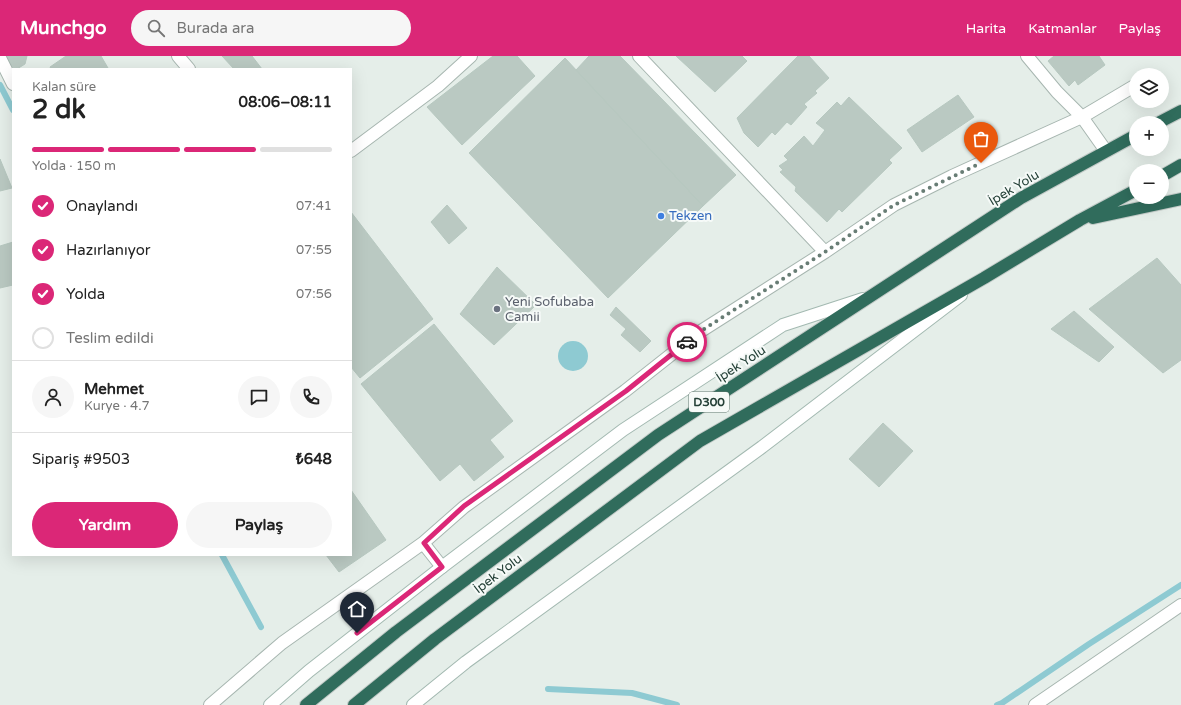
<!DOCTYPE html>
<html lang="tr">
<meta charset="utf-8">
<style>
body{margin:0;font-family:"Varela Round",sans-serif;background:#f6f6f6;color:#222;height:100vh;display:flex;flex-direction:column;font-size:15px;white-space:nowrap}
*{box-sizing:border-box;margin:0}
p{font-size:13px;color:#767676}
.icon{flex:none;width:22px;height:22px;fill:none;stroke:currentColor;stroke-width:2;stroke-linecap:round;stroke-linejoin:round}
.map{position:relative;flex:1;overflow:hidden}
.details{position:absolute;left:12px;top:12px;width:340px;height:488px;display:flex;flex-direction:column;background:#fff;border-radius:0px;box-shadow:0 4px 16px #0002}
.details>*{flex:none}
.controls{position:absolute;left:1129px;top:12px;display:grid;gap:8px}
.controls a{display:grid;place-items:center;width:40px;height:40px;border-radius:50%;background:#fff;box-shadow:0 4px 16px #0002;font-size:20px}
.pin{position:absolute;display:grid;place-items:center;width:34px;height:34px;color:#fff;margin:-41px -17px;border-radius:50% 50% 50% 0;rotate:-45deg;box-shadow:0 0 4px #0007}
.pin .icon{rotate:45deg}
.courier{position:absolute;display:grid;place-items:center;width:40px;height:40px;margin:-20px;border:3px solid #db2777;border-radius:50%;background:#fff;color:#222;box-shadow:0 1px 5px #0007}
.overview em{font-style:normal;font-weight:800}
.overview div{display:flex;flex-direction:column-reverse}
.overview{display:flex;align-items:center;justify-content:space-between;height:68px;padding:0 20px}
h1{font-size:26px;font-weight:800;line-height:30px}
.bar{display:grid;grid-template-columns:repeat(4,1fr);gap:6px 4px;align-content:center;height:48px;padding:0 20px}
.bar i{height:5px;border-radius:3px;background:#e0e0e0}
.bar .selected{background:#db2777}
.bar p{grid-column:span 4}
.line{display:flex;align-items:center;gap:10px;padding:0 20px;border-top:1px solid #e0e0e0}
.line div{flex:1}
.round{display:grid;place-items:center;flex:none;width:42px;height:42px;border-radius:21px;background:#f6f6f6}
ol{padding:0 20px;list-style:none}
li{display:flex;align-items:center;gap:12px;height:44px}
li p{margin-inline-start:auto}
li .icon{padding:4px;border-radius:50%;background:#db2777;color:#fff;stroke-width:4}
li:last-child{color:#767676}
li i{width:22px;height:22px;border:2px solid #e0e0e0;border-radius:50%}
.action{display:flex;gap:8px;margin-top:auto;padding:8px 20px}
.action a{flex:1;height:46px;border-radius:24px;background:#db2777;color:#fff;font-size:16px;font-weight:800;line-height:46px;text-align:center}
.action a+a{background:#f6f6f6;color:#222}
header{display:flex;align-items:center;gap:24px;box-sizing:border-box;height:56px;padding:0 20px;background:#db2777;color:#fff}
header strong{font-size:19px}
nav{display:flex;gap:22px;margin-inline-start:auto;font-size:14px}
.search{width:280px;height:36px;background:#f6f6f6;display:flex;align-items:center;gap:10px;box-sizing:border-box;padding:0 14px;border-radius:22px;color:#767676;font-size:15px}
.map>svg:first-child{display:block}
</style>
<header>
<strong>Munchgo</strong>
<div class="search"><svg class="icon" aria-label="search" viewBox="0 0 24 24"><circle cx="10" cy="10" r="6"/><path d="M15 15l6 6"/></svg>Burada ara</div>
<nav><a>Harita</a><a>Katmanlar</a><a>Paylaş</a></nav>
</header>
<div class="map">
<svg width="1181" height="649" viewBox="0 0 1181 649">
<rect width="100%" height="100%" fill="#e5eee9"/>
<path fill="#8ecad2" d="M558 300a15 15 0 1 1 30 0a15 15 0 1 1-30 0Z"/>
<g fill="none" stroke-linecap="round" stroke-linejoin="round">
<path stroke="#8ecad2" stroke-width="6" d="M 0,29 L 13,54
M 222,499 L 261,571
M 548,633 L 632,637 L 677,649
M 997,649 L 1002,647 L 1089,588 L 1181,529"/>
</g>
<path fill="#bac9c2" stroke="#b7c8c0" d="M 5,0 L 27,0 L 25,8 L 17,13 L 14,13 Z
M 66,0 L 101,0 L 108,12 L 107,13 L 51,13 L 50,11 Z
M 222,0 L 252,0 L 262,13 L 234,13 Z
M 493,0 L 517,0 L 535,20 L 462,89 L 427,51 Z
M 589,0 L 620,0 L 736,119 L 703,150 L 576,14 Z
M 676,0 L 742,0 L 747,5 L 715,36 Z
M 798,0 L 809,0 L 829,22 L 815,35 L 817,37 L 804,48 L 807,51 L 791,69 L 787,66 L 775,79 L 772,76 L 758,91 L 744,77 L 737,62 Z
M 1054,0 L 1099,0 L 1105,9 L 1078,29 L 1075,24 L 1069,30 L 1048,5 Z
M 565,2 L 703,150 L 608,242 L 469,97 Z
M 958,39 L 974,61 L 922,96 L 907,74 Z
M 849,41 L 902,92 L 889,104 L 892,107 L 842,156 L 839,153 L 827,166 L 795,135 L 796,131 L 780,116 L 783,114 L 779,110 L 788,104 L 784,100 L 804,80 L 813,90 L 825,74 L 816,67 L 837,46 L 841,50 Z
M 0,103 L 12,132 L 0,135 Z
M 447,149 L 467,172 L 449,188 L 431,166 Z
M 351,156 L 433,263 L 360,322 L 351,311 Z
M 13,186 L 13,229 L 0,232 L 0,190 Z
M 1157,202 L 1181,229 L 1181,304 L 1163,317 L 1089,253 Z
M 497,211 L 536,249 L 494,289 L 460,258 Z
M 616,251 L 651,285 L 640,296 L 621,279 L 626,273 L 610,259 Z
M 1074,255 L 1114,291 L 1099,306 L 1051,273 Z
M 434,268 L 513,365 L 490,384 L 504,401 L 474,425 L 460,408 L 440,425 L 361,328 Z
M 883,367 L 913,395 L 879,431 L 849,403 Z
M 351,434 L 386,484 L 339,516 L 326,499 L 351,499 Z"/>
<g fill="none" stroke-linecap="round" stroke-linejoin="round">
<g stroke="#a7b6b0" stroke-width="14">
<path id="street" d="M 178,0 L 189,13
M 639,0 L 825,196
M 1027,0 L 1057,36 L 1082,61 L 1106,95
M 0,2 L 13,28
M 351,95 L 438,30 L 471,0
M 423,487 L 464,451 L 625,335 L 701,275 L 825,196 L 894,149 L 952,120 L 1082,61 L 1136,29
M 210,649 L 282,587 L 423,487 L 442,511
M 1035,649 L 1181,549"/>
</g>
<g stroke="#a3b9b1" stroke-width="14">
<path id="secondary" d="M 270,649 L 309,615 L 442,511 L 623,374 L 783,269 L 863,243
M 413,649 L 466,606 L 762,391 L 961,239"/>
</g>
<g stroke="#c2cac7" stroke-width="14">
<path id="highway" d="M 1158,67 L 1181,55
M 1162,120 L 1181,109
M 1093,162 L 1181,143
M 306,649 L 396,576 L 658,379 L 1021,142 L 1136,79
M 354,649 L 435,583 L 700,385 L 984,222 L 1080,164 L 1136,134"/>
</g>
<use href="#street" stroke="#fff" stroke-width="12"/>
<use href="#secondary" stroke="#fff" stroke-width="12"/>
<use href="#highway" stroke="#306c5c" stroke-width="12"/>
</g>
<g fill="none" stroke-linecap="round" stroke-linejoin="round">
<path stroke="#687d75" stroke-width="4" stroke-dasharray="0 7.2" d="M 687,286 L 701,275 L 825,196 L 894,149 L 981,107"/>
<path stroke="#db2777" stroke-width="5" d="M 357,577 L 442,511 L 424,487 L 464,450 L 626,335 L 687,286"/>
</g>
<circle fill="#3f7fe0" stroke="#f6faf8" stroke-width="1.5" cx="661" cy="160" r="4"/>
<circle fill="#6b7280" stroke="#f6faf8" stroke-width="1.5" cx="497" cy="253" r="4"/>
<g text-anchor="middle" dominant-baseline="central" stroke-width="4" stroke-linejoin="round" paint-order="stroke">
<rect fill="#f6faf8" stroke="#637871" stroke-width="1" x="689" y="336" width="40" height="20" rx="3"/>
<g font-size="12" font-weight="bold" fill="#244037">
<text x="709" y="346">D300</text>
</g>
<g font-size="13" fill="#244037" stroke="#f6faf8">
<text transform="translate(1014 132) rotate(-31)">İpek Yolu</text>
<text transform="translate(741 308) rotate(-33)">İpek Yolu</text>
<text transform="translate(498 518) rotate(-37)">İpek Yolu</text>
</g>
<g font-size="13" fill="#366cbe" stroke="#f6faf8" text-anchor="start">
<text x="669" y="160">Tekzen</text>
</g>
<g font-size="13" fill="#5b616d" stroke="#f6faf8" text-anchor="start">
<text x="505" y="246">Yeni Sofubaba<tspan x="505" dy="15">Camii</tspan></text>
</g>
</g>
</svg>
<div class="controls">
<a><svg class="icon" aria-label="layers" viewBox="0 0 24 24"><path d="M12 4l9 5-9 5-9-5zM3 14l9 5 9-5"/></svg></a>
<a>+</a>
<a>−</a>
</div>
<div class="pin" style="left:981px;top:107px;background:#ea580c"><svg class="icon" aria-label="bag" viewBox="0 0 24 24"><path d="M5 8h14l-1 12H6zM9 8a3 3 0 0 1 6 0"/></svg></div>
<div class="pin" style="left:357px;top:577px;background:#1f2937"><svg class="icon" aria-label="home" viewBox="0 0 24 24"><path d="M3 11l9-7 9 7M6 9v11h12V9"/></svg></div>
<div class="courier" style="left:687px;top:286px"><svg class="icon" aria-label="car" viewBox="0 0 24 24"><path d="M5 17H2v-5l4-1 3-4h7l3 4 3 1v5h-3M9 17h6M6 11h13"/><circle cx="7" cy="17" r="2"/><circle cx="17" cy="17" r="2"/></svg></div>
<section class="details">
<div class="overview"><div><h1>2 dk</h1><p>Kalan süre</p></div><em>08:06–08:11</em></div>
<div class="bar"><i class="selected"></i><i class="selected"></i><i class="selected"></i><i></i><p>Yolda · 150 m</p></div>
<ol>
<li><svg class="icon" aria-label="check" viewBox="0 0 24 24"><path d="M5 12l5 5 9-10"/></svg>Onaylandı<p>07:41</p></li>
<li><svg class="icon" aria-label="check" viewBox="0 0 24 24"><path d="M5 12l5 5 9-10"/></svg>Hazırlanıyor<p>07:55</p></li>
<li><svg class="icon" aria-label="check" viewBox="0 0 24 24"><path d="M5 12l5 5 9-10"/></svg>Yolda<p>07:56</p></li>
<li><i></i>Teslim edildi</li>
</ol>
<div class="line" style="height:72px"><a class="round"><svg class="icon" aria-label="person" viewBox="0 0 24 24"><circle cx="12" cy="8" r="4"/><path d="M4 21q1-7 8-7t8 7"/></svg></a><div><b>Mehmet</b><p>Kurye · 4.7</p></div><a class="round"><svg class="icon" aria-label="chat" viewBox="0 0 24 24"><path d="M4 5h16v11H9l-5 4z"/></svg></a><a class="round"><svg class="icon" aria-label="phone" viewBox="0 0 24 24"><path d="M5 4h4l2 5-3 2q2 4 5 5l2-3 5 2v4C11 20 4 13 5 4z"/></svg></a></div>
<div class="line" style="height:52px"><div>Sipariş #9503</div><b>₺648</b></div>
<div class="action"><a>Yardım</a><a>Paylaş</a></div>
</section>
</div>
